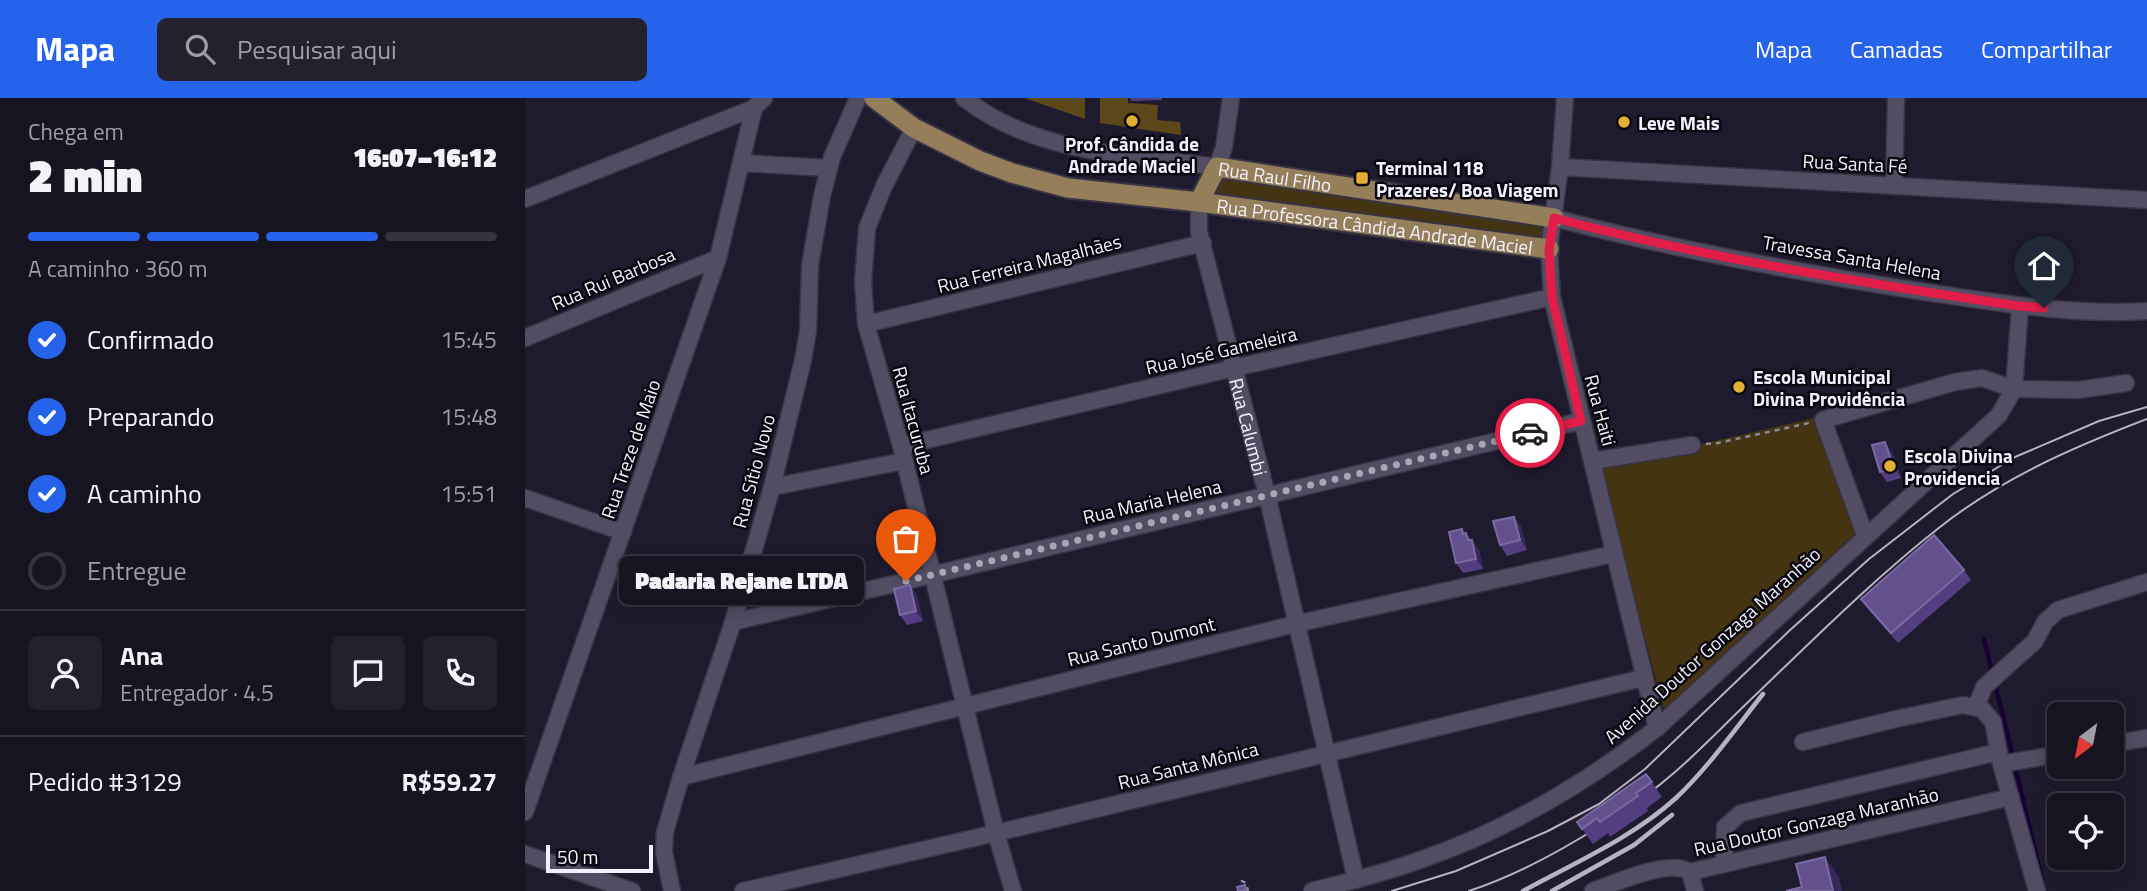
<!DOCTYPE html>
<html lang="pt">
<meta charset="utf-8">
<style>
body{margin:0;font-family:"Titillium Web",sans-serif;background:#24212f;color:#f1f3f6;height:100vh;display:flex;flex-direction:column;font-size:26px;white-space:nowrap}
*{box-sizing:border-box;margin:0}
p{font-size:23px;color:#9e9ea5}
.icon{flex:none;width:38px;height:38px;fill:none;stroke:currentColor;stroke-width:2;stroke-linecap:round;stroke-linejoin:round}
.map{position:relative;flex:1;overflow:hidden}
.drawer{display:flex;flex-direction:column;background:#171422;width:525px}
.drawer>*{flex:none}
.needle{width:46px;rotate:212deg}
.controls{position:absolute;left:1522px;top:604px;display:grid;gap:14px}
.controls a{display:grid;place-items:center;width:77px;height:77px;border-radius:10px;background:#171422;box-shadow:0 4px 18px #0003,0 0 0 2px #363340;font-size:35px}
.scale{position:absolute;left:21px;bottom:18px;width:107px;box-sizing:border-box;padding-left:7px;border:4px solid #f3f1fe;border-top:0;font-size:19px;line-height:24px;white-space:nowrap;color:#f3f1fe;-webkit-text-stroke:5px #09070f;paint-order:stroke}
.pin{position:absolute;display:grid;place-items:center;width:60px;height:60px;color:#fff;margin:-72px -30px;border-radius:50% 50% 50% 0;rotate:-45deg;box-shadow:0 0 7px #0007}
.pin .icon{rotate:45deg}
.courier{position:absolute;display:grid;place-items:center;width:70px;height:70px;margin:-35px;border:5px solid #e11d48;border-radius:50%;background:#fff;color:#222;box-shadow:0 2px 9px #0007}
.bubble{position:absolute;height:49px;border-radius:10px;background:#171422;box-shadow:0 4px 18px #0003,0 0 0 2px #363340;font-size:23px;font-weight:800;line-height:49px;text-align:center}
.head em{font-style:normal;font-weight:800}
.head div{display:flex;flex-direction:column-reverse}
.head{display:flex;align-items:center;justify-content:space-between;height:119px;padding:0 28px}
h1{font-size:46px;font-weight:800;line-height:52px}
.bar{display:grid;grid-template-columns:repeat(4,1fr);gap:10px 7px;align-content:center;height:84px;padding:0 28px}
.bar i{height:9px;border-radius:5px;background:#363340}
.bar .selected{background:#2563eb}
.bar p{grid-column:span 4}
.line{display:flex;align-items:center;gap:18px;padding:0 28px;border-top:2px solid #363340}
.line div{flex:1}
.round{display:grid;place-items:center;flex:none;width:74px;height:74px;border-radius:10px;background:#24212f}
ol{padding:0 28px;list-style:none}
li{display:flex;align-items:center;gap:21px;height:77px}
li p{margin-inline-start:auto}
li .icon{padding:7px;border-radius:50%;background:#2563eb;color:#fff;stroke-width:4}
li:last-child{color:#9e9ea5}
li i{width:38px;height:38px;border:4px solid #363340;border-radius:50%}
header{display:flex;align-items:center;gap:42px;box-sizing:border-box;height:98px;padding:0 35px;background:#2563eb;color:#fff}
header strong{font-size:33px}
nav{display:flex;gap:38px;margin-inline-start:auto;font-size:24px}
.search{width:490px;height:63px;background:#24212f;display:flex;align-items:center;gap:18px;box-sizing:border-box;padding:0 24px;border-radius:10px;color:#9e9ea5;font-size:26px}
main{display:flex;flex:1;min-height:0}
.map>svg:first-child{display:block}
</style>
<header>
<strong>Mapa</strong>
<div class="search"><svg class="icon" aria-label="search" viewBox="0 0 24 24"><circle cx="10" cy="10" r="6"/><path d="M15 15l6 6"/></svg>Pesquisar aqui</div>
<nav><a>Mapa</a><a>Camadas</a><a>Compartilhar</a></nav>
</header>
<main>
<section class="drawer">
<div class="head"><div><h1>2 min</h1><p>Chega em</p></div><em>16:07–16:12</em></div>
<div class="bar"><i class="selected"></i><i class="selected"></i><i class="selected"></i><i></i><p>A caminho · 360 m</p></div>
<ol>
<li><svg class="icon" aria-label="check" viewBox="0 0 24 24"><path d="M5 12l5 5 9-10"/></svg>Confirmado<p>15:45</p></li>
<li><svg class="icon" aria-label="check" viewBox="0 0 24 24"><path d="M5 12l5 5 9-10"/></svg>Preparando<p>15:48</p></li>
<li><svg class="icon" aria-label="check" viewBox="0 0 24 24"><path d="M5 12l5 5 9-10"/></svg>A caminho<p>15:51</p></li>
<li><i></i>Entregue</li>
</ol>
<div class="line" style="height:126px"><a class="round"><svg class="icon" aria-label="person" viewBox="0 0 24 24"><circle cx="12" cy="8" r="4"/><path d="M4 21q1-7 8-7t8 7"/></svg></a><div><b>Ana</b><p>Entregador · 4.5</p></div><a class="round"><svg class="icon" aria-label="chat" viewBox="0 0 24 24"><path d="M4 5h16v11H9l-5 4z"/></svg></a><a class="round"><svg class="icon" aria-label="phone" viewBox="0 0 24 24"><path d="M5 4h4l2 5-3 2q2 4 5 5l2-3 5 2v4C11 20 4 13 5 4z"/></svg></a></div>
<div class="line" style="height:91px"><div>Pedido #3129</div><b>R$59.27</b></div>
</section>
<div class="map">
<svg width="1622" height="793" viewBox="0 0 1622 793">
<rect width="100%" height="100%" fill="#1f1b2e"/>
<path fill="#443412" d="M 698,70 L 1029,120 L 1024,151 L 693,106 L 684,87 Z
M 1294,319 L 1334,432 L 1139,612 L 1075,369 Z"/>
<path fill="#5b4718" d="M 501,0 L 560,0 L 560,21 L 502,1 Z
M 575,0 L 603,0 L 603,5 L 633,7 L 632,22 L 655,24 L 656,37 L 575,25 Z"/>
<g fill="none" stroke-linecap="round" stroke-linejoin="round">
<path stroke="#150133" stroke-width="4.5" d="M 1459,541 L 1467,574
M 1470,586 L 1488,659
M 1490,668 L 1517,782"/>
<g stroke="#383444" stroke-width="19">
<g id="minor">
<path d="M 439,0 C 509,56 606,57 692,69 L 699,49 L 706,0"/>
<path d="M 1040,0 L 1035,69 L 1024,151 L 1027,199 L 1132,630"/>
<path d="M 389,30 L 359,88 L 342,130 L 338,184 L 341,226 L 376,348 L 471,735 L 488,793"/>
<path d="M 216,65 L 303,70"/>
<path d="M 1035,69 L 1622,102"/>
<path d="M 1369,88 L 1371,0"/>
<path d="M 0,101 L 229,10"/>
<path id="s1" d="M 674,104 L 674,134 L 742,397 L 831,782"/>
<path d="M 1029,120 C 1148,151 1272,174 1394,193 C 1469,204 1546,218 1622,213"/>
<path d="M 341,226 L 678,145"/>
<path d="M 0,240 L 193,160"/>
<path d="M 376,348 L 709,270 L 1027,199"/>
<path d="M 1068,363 L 1167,347"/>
<path d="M 247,389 L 379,363"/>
<path d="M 0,400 L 98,434"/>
<path d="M 1340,437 L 1298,322 L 1430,284 L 1457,280 L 1489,291 L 1553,292 L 1601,285"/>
<path d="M 208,524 L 1056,323"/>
<path d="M 1451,609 L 1459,589 L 1510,543 L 1520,524 L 1533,512 L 1622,484"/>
<path d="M 1278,644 L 1375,620 L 1438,607 L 1457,611 L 1468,624 L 1476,666 L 1512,793"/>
<path d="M 1587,646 L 1622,640"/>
<path d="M 1476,666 L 1535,656"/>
<path d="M 156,679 L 770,526 L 1088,456"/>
<path d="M 0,714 L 193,160 L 229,10 L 239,0"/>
<path d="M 0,756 L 107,793"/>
<path d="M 1199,766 L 1200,729 L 1216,715 L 1473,654"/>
<path d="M 1165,774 L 1170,793"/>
<path d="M 147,793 L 139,754 L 140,734 L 156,679 L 208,524 L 247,389 L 278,262 L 283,233 L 285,167 L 297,98 L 307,59 L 333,0"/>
<path d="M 218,793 L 471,735 L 1118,580"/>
<path d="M 787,793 C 823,784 860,775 895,762 C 980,733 1061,685 1132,630 L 1474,317 L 1489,291 L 1495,208"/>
<path d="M 1068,793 C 1090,785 1145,760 1165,774 L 1486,699"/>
</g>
</g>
<g stroke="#383444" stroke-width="23">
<g id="major">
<path id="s2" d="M 349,0 L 389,30 L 455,63 L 487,75 L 543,90 L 674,104 L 1024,151"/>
<path id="s3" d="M 674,104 L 692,69 L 1029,120"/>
</g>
</g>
<path stroke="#8b8898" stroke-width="2.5" stroke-dasharray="5 5" stroke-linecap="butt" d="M 1181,346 L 1193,345 L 1284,325
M 717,793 L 715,785 L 717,783 L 721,785 L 723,793"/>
<use href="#minor" stroke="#524d63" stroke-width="16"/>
<use href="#major" stroke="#957f5b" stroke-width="19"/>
<path stroke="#b6b3c2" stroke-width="2" d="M 1116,701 C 1154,674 1186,640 1219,608 C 1283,547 1346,483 1415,429 C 1477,380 1549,349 1622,321
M 867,793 L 931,773 L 1023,733 L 1074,706 L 1120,671 L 1264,533 L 1344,461 L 1428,396 L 1490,359 L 1574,323 L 1622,309
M 944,793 C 992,777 1036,753 1078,726"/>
<path stroke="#b6b3c2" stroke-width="4.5" d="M 998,793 C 1049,765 1107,740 1151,700 C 1183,670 1210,631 1238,596
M 1027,793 L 1109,747 L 1147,717"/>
</g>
<path fill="#523e80" d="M 605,0 L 637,0 L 637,2 L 607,3 Z
M 1367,354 L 1376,380 L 1362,384 L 1355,374 Z
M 989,419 L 996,429 L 1002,452 L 982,458 L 975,447 Z
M 937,431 L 940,435 L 941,435 L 954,452 L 958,471 L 938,475 L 931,465 Z
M 1439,472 L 1446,482 L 1373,545 L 1343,511 L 1336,501 Z
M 385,487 L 392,498 L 398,523 L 382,527 L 375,517 Z
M 1121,676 L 1137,699 L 1122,710 L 1123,713 L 1085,739 L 1083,735 L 1068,746 L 1052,724 Z"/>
<path fill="#36285a" d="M 1360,344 L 1367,354 L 1376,380 L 1369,370 Z
M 989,419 L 996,429 L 1002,452 L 995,442 Z
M 937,431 L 942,439 L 941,435 L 954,452 L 958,471 L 951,461 L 938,436 Z
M 385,487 L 392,498 L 398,523 L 391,513 Z
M 1300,759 L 1314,779 L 1317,793 L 1308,793 Z"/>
<path fill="#63518e" stroke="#7a6aa0" stroke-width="2" d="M 1360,344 L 1369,370 L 1355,374 L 1347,347 Z
M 989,419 L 995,442 L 975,447 L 968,423 Z
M 937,431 L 938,436 L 941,435 L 943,442 L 947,442 L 951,461 L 931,465 L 924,434 Z
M 1409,437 L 1439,472 L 1366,535 L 1336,501 Z
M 385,487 L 391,513 L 375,517 L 369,491 Z
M 1121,676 L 1127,684 L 1111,695 L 1113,698 L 1075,724 L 1072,720 L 1057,731 L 1052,724 Z
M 1300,759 L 1308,793 L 1261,793 L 1277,789 L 1271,766 Z
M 720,787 L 721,793 L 713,793 L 712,789 Z"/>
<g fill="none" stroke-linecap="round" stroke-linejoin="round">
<path stroke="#a9a6b5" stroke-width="7" stroke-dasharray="0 12.6" d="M 381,483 L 1005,335"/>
<path stroke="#e11d48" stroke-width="9" d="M 1005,335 L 1056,323 L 1027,199 L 1024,152 L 1029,120 C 1181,160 1338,185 1494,208 L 1519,210"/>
</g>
<g fill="#e1af34" stroke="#09070f" stroke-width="2.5">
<circle cx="607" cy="23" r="7"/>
<circle cx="1099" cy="24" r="7"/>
<rect x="830" y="73" width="14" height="14" rx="3.5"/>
<circle cx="1214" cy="289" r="7"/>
<circle cx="1365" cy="368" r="7"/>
</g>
<g text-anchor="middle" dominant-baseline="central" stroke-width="5" stroke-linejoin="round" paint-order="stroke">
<g font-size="19" font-weight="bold" fill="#f3f1fe" stroke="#09070f" text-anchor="start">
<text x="1113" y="24">Leve Mais</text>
<text x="607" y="45" text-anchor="middle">Prof. Cândida de<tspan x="607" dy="22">Andrade Maciel</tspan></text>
<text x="851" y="69">Terminal 118<tspan x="851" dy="22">Prazeres/ Boa Viagem</tspan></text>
<text x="1228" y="278">Escola Municipal<tspan x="1228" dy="22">Divina Providência</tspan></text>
<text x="1379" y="357">Escola Divina<tspan x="1379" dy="22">Providencia</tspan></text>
</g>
<g font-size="19" fill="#f3f1fe" stroke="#09070f">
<text transform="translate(1330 65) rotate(3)">Rua Santa Fé</text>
<text stroke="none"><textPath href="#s3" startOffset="98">Rua Raul Filho</textPath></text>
<text stroke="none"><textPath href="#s2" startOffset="525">Rua Professora Cândida Andrade Maciel</textPath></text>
<text transform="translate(1327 159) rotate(10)">Travessa Santa Helena</text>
<text transform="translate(504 165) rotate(-14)">Rua Ferreira Magalhães</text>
<text transform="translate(88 180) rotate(-23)">Rua Rui Barbosa</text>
<text transform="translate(696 252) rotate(-13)">Rua José Gameleira</text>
<text transform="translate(1076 312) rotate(75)">Rua Haiti</text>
<text transform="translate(389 322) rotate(75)">Rua Itacuruba</text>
<text stroke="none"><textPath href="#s1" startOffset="231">Rua Calumbi</textPath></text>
<text transform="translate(105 351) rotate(-71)">Rua Treze de Maio</text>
<text transform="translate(228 373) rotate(-75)">Rua Sítio Novo</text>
<text transform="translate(627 403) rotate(-13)">Rua Maria Helena</text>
<text transform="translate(616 543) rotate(-14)">Rua Santo Dumont</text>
<text transform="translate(1187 547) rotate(-42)">Avenida Doutor Gonzaga Maranhão</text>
<text transform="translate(663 667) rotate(-14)">Rua Santa Mônica</text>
<text transform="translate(1291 723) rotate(-13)">Rua Doutor Gonzaga Maranhão</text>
</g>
</g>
</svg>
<div class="controls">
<a><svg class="needle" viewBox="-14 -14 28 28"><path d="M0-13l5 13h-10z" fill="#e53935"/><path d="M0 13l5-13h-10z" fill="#9e9ea5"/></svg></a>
<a><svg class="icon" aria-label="locate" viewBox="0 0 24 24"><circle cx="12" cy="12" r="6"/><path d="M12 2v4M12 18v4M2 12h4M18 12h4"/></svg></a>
</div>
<div class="scale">50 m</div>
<div class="pin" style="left:381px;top:483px;background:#ea580c"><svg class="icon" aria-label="bag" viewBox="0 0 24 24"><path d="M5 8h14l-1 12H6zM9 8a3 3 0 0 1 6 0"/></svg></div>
<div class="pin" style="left:1519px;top:210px;background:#1f2937"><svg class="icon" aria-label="home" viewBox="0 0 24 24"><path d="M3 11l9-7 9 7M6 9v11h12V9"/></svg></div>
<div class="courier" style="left:1005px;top:335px"><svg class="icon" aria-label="car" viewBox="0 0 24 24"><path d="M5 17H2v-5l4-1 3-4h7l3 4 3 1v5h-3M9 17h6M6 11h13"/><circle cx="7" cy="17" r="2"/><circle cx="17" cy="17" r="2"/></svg></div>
<div class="bubble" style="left:94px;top:458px;width:245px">Padaria Rejane LTDA</div>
</div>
</main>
